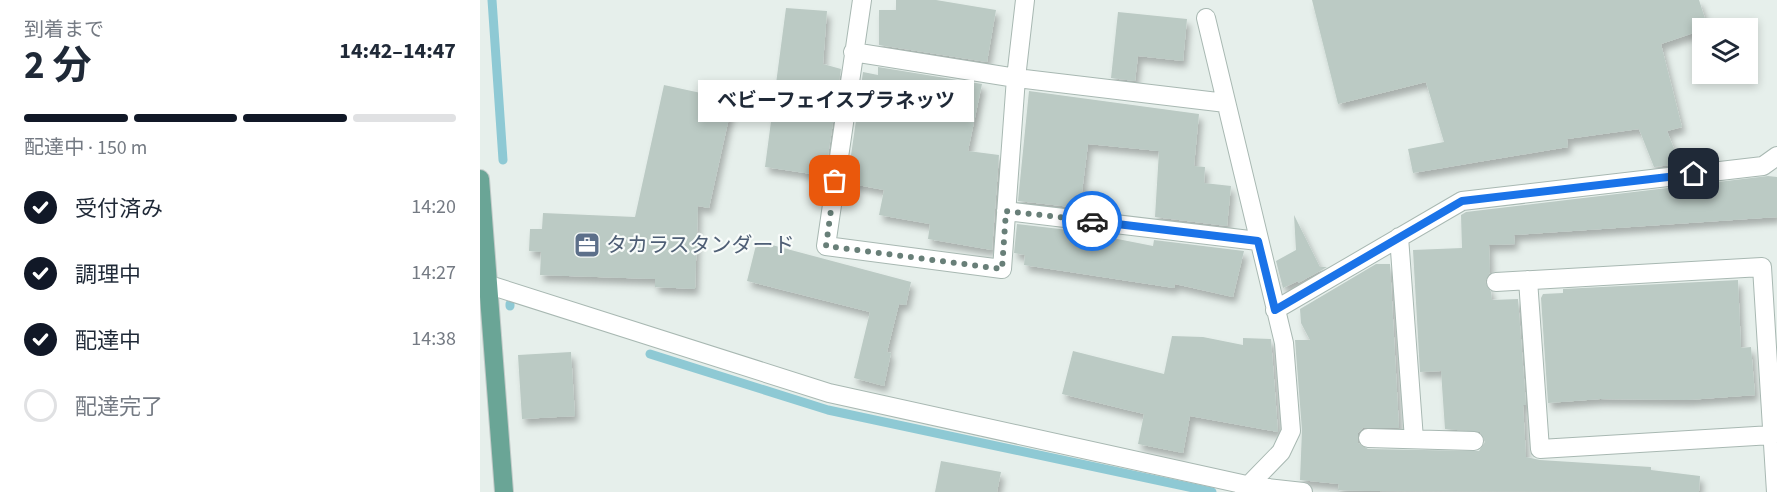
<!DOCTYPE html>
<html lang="ja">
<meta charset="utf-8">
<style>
body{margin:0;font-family:"Source Sans 3","Noto Sans JP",sans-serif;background:#f6f6f7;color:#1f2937;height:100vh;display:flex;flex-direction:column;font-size:22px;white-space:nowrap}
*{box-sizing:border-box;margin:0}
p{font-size:20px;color:#747a83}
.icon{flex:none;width:33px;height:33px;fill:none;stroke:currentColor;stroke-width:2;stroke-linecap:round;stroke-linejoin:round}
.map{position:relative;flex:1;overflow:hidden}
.panel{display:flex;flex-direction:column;background:#fff;width:480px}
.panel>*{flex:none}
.buttons{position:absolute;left:1212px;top:18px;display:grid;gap:12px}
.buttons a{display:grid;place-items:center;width:66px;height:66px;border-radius:0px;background:#fff;box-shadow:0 3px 9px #0003;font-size:30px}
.pin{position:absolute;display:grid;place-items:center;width:51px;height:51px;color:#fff;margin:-26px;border-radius:12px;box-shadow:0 3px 9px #0006}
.courier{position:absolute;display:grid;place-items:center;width:60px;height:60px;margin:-30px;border:4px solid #1a73e8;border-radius:50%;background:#fff;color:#222;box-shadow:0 2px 8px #0007}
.bubble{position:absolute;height:42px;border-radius:0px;background:#fff;box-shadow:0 3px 9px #0003;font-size:20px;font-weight:700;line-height:42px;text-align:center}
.head em{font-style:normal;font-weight:700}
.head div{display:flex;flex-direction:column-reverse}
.head{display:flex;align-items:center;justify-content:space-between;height:102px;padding:0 24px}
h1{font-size:39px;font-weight:700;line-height:45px}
.bar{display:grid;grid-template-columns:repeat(4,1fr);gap:9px 6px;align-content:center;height:72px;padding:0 24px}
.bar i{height:8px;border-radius:4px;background:#e0e1e3}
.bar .active{background:#111827}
.bar p{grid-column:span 4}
ol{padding:0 24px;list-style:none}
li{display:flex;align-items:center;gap:18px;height:66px}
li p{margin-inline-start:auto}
li .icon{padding:6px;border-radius:50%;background:#111827;color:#fff;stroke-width:4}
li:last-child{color:#747a83}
li i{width:33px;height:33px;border:3px solid #e0e1e3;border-radius:50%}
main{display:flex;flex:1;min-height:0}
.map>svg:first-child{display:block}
</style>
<main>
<section class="panel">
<div class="head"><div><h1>2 分</h1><p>到着まで</p></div><em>14:42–14:47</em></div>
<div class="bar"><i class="active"></i><i class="active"></i><i class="active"></i><i></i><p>配達中 · 150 m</p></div>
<ol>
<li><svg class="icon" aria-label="check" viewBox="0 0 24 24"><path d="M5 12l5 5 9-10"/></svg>受付済み<p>14:20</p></li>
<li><svg class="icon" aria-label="check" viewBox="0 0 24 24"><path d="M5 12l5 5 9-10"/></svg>調理中<p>14:27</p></li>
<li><svg class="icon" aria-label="check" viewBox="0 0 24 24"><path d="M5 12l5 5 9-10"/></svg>配達中<p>14:38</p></li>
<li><i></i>配達完了</li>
</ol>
</section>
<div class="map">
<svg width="1297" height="492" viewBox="0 0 1297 492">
<defs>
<filter id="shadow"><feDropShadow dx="3.5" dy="6" stdDeviation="3" flood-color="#0004"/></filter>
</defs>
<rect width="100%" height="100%" fill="#e6efeb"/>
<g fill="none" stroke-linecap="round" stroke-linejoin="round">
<path stroke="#8ec9d4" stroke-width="9" d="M 12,0 L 23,160
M 30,304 L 30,306
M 170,354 L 348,410 L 732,492"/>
</g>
<path fill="#bbcac4" filter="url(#shadow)" d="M 416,0 L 456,0 L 516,10 L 507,62 L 399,45 L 399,10 L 416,10 Z
M 832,0 L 1219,0 L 1228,28 L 1181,44 L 1202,127 L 1187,131 L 1200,164 L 1174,167 L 1159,129 L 1087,139 L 1088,147 L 933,173 L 928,149 L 964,142 L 946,82 L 858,104 Z
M 306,8 L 347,11 L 343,64 L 361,69 L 345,176 L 285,167 Z
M 638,12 L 707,19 L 703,61 L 658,56 L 655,81 L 631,78 Z
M 398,67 L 502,84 L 488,151 L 519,155 L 512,250 L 448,239 L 450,224 L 399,215 L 404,190 L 367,183 L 383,72 L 398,75 Z
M 184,85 L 253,100 L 229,208 L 218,206 L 215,289 L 175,287 L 175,279 L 60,275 L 61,252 L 49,251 L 50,229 L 62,229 L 63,213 L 155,217 Z
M 549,91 L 719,114 L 714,166 L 725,167 L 724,183 L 751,186 L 747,226 L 675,217 L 679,151 L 608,144 L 600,208 L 538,201 Z
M 1288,176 L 1297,177 L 1297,217 L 1034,235 L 1035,244 L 1009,245 L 1010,272 L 1005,282 L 1011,292 L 1012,300 L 1038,299 L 1046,405 L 1043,405 L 1046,457 L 1060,460 L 1171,467 L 1171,470 L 1220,476 L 1219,492 L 891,491 L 858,490 L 859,484 L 820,480 L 822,430 L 815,340 L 830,340 L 821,323 L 820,309 L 896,264 L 910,264 L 919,428 L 883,428 L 878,433 L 878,443 L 888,449 L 999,451 L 1005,442 L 1000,432 L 965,429 L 961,371 L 940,372 L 933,250 L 982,248 L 981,215 L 986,212 Z
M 814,215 L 840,267 L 847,267 L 818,283 L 818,281 L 803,288 L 796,261 L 816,250 Z
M 537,224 L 597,231 L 673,246 L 674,240 L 764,251 L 753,297 L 695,284 L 694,288 L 544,265 L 545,255 L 534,253 Z
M 277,241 L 431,282 L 426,305 L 419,304 L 407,352 L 411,353 L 404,386 L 374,378 L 390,312 L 267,281 Z
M 1258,280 L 1261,348 L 1271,347 L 1275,395 L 1208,400 L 1120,399 L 1068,403 L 1061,298 L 1063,294 L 1083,293 L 1083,289 Z
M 692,336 L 723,337 L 763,345 L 763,338 L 791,339 L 798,432 L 710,416 L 703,453 L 658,444 L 664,414 L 582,394 L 593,351 L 684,374 Z
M 91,352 L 95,416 L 42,419 L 38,355 Z
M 461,461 L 521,472 L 517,492 L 455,492 Z"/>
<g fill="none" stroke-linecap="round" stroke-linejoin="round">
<g stroke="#a8b8b2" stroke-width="20">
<path id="minor" d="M 382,0 L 346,246 L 522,269 L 536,78 L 545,0
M 726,18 L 804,343 L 811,431 L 801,452 L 764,490
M 373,52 L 536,78 L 746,103
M 526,211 L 778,241
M 919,237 L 934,439
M 1048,280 L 1060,449 L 1292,435
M 0,282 L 349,393 L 771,486 L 823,492
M 1016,282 L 1282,267 L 1296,492
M 795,310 L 982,201 L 1283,166 L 1297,156
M 888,438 L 994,441"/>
</g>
<g stroke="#c2cac8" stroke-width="20">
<path id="primary" d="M 0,179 L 24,492"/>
</g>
<use href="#minor" stroke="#fff" stroke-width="18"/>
<use href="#primary" stroke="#6aa596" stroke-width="18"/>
</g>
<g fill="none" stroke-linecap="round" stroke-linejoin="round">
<path stroke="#687f78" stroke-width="6" stroke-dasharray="0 10.8" d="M 355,181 L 346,246 L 522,269 L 526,211 L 612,221"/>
<path stroke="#1a73e8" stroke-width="8" d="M 612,221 L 778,241 L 795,310 L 982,201 L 1214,174"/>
</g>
<defs>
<g id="office-square" transform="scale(1.35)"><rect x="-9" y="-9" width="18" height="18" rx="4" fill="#5c6f8a" stroke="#f7fbf9"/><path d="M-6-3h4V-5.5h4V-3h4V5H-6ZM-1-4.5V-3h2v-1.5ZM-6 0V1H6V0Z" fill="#fff"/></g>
</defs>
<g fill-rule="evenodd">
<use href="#office-square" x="107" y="245"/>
</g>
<g text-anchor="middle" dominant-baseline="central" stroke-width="4.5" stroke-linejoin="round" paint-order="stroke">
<g font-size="21" fill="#4e5e75" stroke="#f7fbf9" text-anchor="start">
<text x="126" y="245">タカラスタンダード</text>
</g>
</g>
</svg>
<div class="buttons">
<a><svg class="icon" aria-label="layers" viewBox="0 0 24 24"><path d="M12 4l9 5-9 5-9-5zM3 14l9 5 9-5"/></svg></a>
</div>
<div class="pin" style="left:355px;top:181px;background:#ea580c"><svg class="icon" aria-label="bag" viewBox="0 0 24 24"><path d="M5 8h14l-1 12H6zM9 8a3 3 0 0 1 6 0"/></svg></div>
<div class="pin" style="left:1214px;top:174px;background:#1f2937"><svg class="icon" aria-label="home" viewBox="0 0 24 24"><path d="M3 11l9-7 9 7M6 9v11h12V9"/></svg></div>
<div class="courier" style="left:612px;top:221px"><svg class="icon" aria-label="car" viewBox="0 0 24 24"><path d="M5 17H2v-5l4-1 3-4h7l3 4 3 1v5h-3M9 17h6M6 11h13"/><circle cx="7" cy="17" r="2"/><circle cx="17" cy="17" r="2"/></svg></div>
<div class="bubble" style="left:218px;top:80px;width:276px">ベビーフェイスプラネッツ</div>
</div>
</main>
